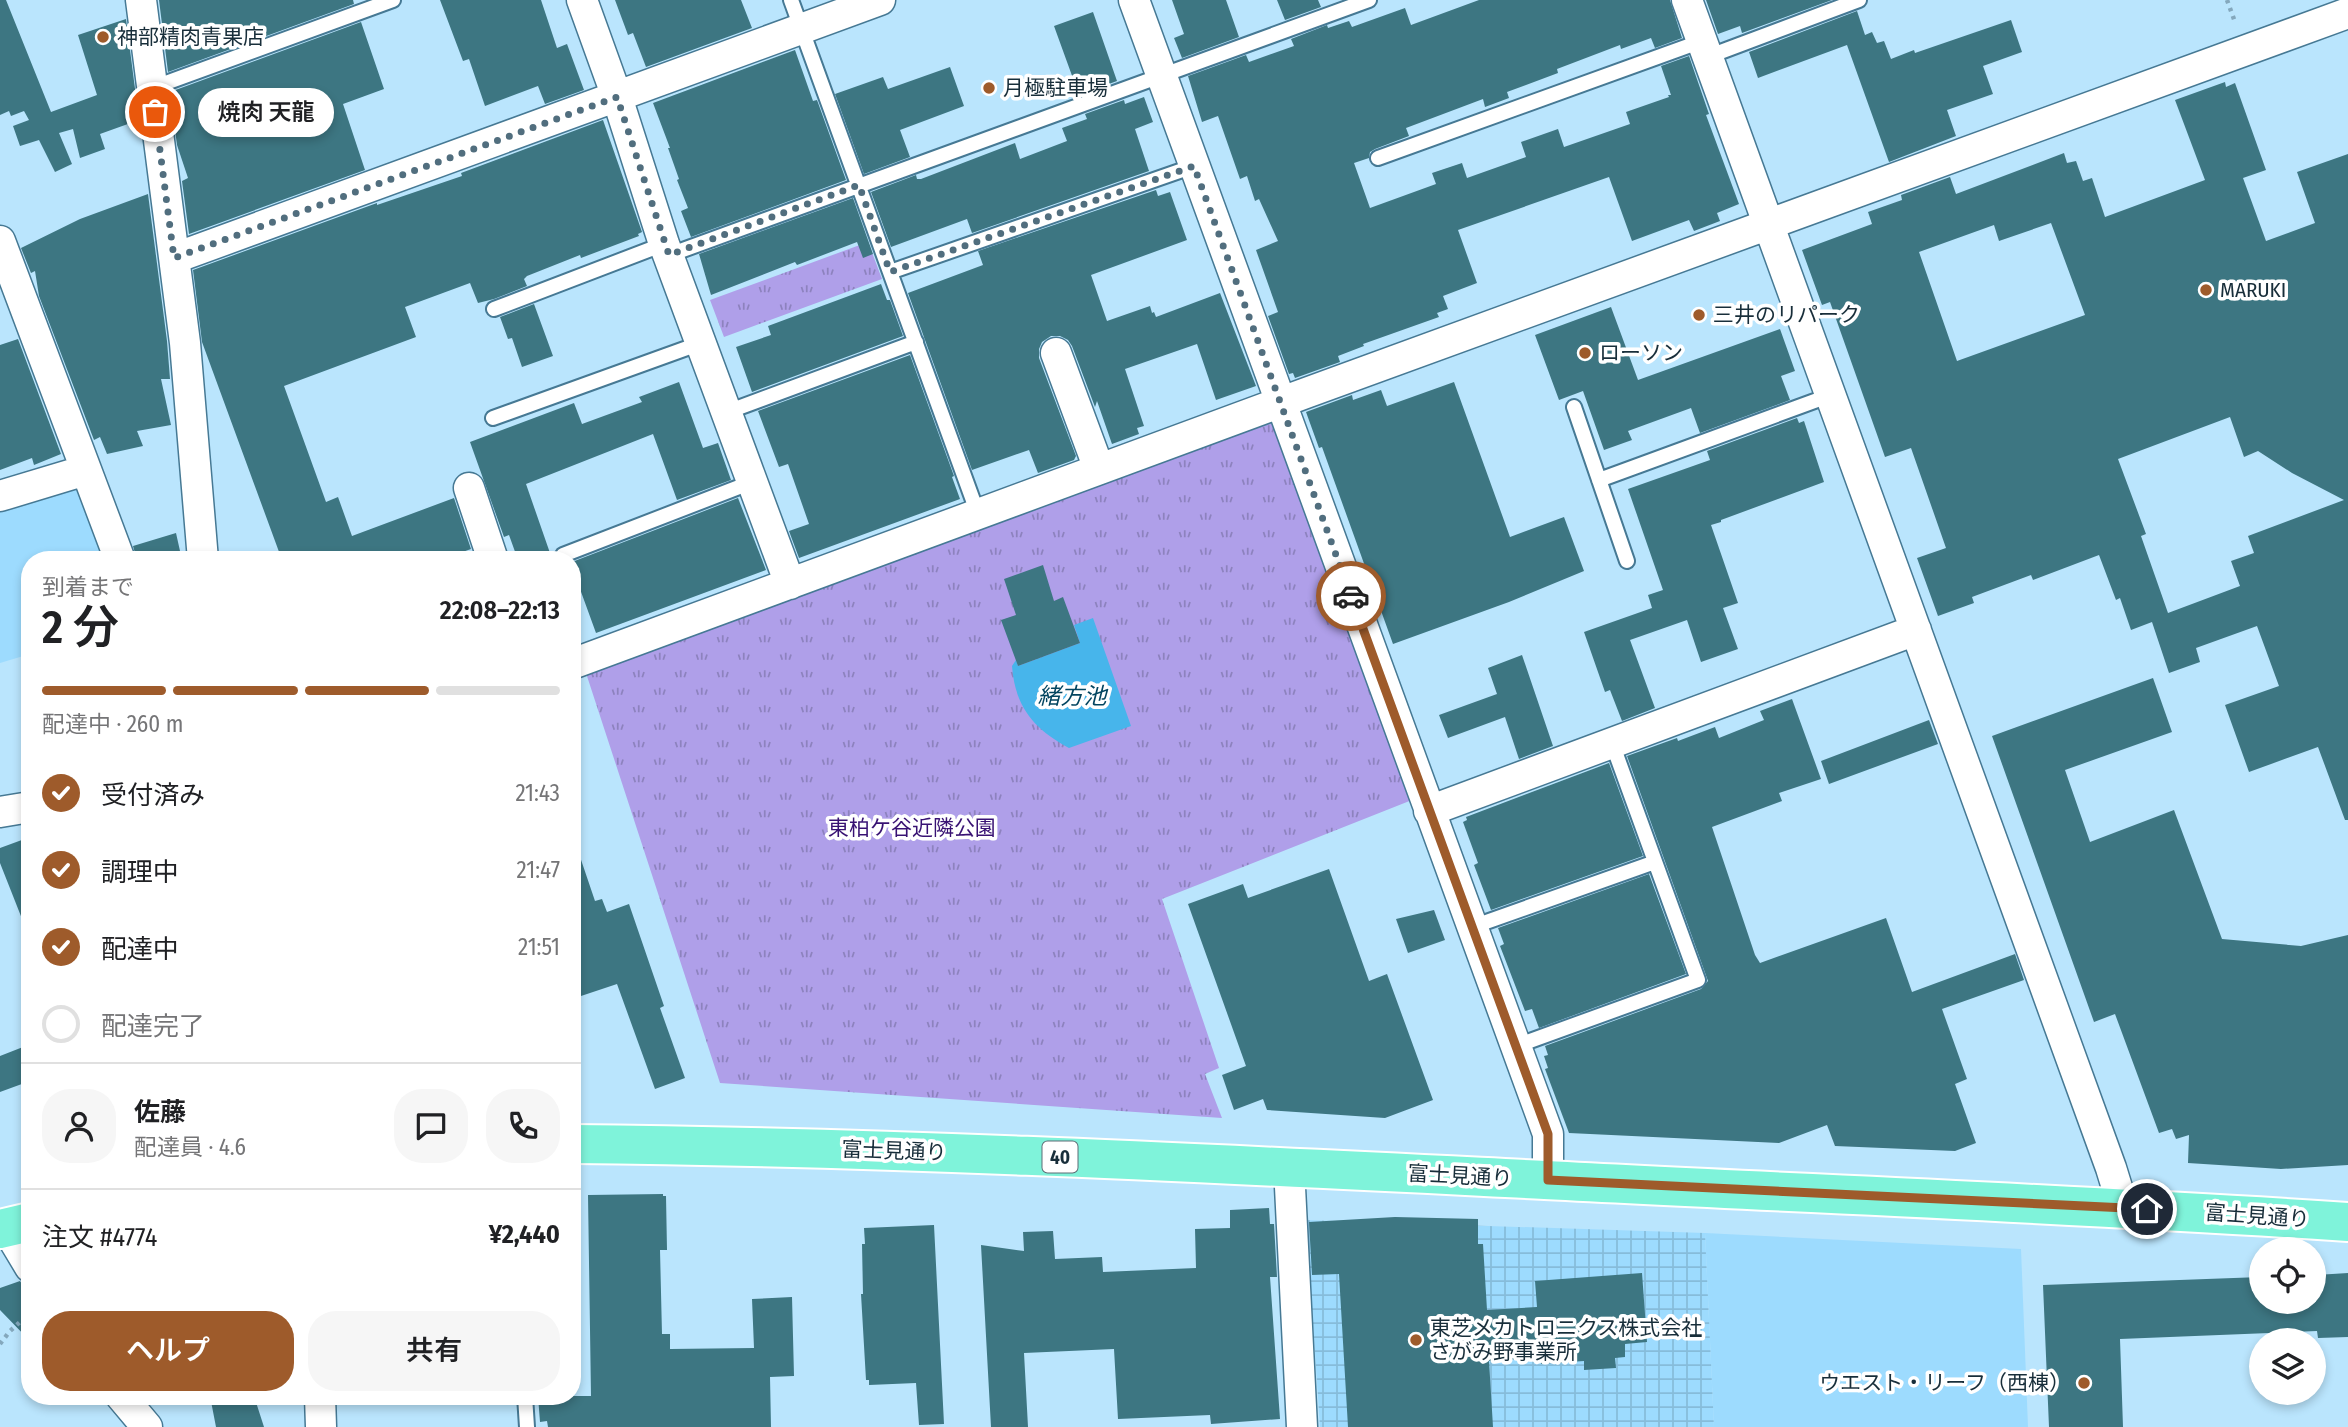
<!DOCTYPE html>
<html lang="ja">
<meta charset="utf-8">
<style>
body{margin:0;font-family:"Fira Sans Condensed","Noto Sans JP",sans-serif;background:#f6f6f6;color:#202124;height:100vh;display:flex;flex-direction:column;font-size:26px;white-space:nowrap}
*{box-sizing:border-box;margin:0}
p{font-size:23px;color:#757577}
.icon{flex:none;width:38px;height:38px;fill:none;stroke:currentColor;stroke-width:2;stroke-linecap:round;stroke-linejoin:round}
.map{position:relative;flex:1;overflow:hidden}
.drawer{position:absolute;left:21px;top:551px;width:560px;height:854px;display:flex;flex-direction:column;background:#fff;border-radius:28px;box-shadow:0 4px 10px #0003}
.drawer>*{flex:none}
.controls{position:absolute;left:2249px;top:1237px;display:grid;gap:14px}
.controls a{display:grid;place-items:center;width:77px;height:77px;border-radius:50%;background:#fff;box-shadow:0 4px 10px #0003;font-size:35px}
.pin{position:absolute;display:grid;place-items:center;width:60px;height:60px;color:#fff;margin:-30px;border:4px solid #fff;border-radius:50%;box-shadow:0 2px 7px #0007}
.courier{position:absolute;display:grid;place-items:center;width:70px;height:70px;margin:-35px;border:5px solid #9e5b2b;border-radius:50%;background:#fff;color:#222;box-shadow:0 2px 9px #0007}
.bubble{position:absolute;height:49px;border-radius:24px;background:#fff;box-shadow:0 4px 10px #0003;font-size:23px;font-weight:600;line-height:49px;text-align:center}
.headline em{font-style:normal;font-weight:600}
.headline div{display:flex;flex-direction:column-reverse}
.headline{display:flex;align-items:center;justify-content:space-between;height:119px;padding:0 21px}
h1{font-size:46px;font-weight:600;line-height:52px}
.bar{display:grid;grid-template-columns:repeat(4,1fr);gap:10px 7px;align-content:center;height:84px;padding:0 21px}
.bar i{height:9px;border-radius:5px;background:#e0e0e0}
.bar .selected{background:#9e5b2b}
.bar p{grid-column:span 4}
.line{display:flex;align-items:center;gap:18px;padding:0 21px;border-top:2px solid #e0e0e0}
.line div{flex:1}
.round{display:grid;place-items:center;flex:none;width:74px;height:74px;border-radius:28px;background:#f6f6f6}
ol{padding:0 21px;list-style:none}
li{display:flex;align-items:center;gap:21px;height:77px}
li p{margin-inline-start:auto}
li .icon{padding:7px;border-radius:50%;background:#9e5b2b;color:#fff;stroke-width:4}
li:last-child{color:#757577}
li i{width:38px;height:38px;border:4px solid #e0e0e0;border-radius:50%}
.primary-button{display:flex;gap:14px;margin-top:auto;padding:14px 21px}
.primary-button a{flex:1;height:80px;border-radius:28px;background:#9e5b2b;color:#fff;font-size:28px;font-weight:600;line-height:80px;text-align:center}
.primary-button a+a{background:#f6f6f6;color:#202124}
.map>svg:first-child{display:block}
</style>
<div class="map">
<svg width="2348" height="1427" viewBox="0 0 2348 1427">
<defs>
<pattern id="industrial-grid" width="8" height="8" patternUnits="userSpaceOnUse" patternTransform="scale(1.75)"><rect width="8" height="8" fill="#9ddbfe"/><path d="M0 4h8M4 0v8" fill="none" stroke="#86bcda"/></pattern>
<pattern id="grass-tufts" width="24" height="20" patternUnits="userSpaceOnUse" patternTransform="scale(1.75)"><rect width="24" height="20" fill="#af9fe9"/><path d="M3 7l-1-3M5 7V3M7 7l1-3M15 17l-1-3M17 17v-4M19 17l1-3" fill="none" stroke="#8d82be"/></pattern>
</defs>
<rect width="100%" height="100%" fill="#bae5fd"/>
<path fill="#9ddbfe" d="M 85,485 L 107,560 L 30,560 L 30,654 L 0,663 L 0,509 Z
M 1705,1233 L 2021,1249 L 2028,1427 L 1714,1427 Z"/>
<path fill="url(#industrial-grid)" d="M 1306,1220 L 1705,1233 L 1714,1427 L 1320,1427 Z"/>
<path fill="url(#grass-tufts)" d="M 868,242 L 882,279 L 724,337 L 710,300 Z
M 1274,422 L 1412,800 L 1162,899 L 1219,1068 L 1205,1074 L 1222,1118 L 720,1083 L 585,670 Z"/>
<path fill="#47b5eb" d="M 1093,618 L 1131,726 L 1069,748 C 1034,729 1015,707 1012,666 L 1016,660 L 1018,666 L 1080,643 L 1074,625 Z"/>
<path fill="#3d7682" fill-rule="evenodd" d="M 0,0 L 6,0 L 51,112 L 97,95 L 78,35 L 126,19 L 139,120 L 100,134 L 105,149 L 80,158 L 73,129 L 59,133 L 72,164 L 55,172 L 39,140 L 20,146 L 13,126 L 29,120 L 24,111 L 11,116 L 9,111 L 0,115 Z
M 159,0 L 353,0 L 354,4 L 168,72 Z
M 440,0 L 541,0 L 557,48 L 567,44 L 584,90 L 545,104 L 538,86 L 485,106 L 469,59 L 463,61 Z
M 615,0 L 741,0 L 752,28 L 646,67 L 633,33 L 628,35 Z
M 1172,0 L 1226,0 L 1239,37 L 1182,58 L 1174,38 L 1184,34 Z
M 1277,0 L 1318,0 L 1321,7 L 1285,20 Z
M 1479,0 L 1670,0 L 1682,38 L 1655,48 L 1651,38 L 1621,49 L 1620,45 L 1557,69 L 1558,73 L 1507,92 L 1509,98 L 1485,107 L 1483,99 L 1406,128 L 1409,136 L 1375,149 L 1370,152 L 1369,158 L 1354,163 L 1370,208 L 1436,184 L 1432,173 L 1462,163 L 1467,178 L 1526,157 L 1521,142 L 1558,129 L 1564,147 L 1630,124 L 1626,112 L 1669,97 L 1668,95 L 1671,95 L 1661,66 L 1689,56 L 1709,114 L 1706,115 L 1739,204 L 1717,213 L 1720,221 L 1694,231 L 1689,220 L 1632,241 L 1609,177 L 1458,230 L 1477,283 L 1443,296 L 1448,309 L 1437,313 L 1439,317 L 1363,344 L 1364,346 L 1338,356 L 1340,362 L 1295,378 L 1293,373 L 1289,374 L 1268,316 L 1278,312 L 1256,250 L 1278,241 L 1259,199 L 1255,201 L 1247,176 L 1240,179 L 1218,116 L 1202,122 L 1188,76 L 1246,55 L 1249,62 L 1294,46 L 1291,39 L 1327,25 L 1328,28 L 1349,21 L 1352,27 L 1405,8 L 1411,25 Z
M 1706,0 L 1832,0 L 1742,33 L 1740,26 L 1718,34 Z
M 1857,11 L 1865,35 L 1872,32 L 1877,43 L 1884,41 L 1891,59 L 1914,50 L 1915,53 L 2011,20 L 2022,52 L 1983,66 L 1993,94 L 1947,110 L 1956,136 L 1889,162 L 1847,45 L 1758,78 L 1749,52 Z
M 1093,12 L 1117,81 L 1079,95 L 1054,26 Z
M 361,22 L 384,89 L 343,104 L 365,170 L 189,234 L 182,181 L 188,178 L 177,145 L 170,92 Z
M 795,50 L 813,101 L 817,100 L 846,180 L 691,237 L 681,211 L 688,208 L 677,180 L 679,179 L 668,148 L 670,148 L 653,103 Z
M 950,67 L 964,106 L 900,130 L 910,157 L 864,174 L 835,94 L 883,77 L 888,89 Z
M 2225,82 L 2226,87 L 2235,83 L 2266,170 L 2243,178 L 2266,241 L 2315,223 L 2297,172 L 2348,154 L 2348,820 L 2345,820 L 2318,747 L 2249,772 L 2225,705 L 2279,686 L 2257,626 L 2196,648 L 2200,662 L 2169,673 L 2152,622 L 2131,630 L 2120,598 L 2116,600 L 2099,555 L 2033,580 L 2031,575 L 1972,597 L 1974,603 L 1938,616 L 1917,558 L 1946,548 L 1911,448 L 1885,457 L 1830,302 L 1822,305 L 1802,250 L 1872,224 L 1868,212 L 1902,200 L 1901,195 L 1950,177 L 1956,194 L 2064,153 L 2067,163 L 2076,161 L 2083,181 L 2092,178 L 2105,217 L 2205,180 L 2175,100 ZM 2051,223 L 2085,315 L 1957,361 L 1919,252 L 1994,225 L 1999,241 ZM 2230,417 L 2244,457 L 2258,451 L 2292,473 L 2344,500 L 2248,536 L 2254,553 L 2231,561 L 2240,586 L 2168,613 L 2141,536 L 2146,534 L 2118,459 Z
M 1144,97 L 1153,122 L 1135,129 L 1149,171 L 972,233 L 967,219 L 891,247 L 871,192 L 916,175 L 917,179 L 921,179 L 1015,143 L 1020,159 L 1067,141 L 1062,128 L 1087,119 L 1085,114 L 1124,100 L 1125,104 Z
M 603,120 L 642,232 L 638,234 L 639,236 L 581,258 L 580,255 L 527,276 L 524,279 L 527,286 L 494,299 L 478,303 L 470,283 L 405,307 L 416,337 L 284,386 L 326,502 L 338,497 L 352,536 L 454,498 L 471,549 L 440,560 L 282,560 L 202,342 L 193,270 L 377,203 L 377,205 L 462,176 L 461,173 Z
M 1156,190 L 1158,196 L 1170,192 L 1187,240 L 1091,275 L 1107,321 L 1150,306 L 1152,313 L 1154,312 L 1156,317 L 1220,293 L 1256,386 L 1216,400 L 1197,344 L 1125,369 L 1144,426 L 1137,428 L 1139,434 L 1112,444 L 1097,401 L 1095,407 L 1072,346 L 1068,340 L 1060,336 L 1051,336 L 1042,342 L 1039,349 L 1039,358 L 1076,456 L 1074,460 L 1038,473 L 1029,450 L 972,470 L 908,293 L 983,265 L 978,251 Z
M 148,194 L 167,341 L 170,379 L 161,379 L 171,425 L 137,431 L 143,446 L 107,454 L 100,437 L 94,440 L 39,296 L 35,271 L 31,273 L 21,248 L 80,219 Z
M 853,198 L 873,254 L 863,258 L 857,242 L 797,265 L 795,262 L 711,295 L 699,254 Z
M 881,284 L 887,300 L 890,300 L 903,336 L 752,392 L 736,347 L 771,335 L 768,326 Z
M 534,304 L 553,356 L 522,367 L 512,338 L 508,339 L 500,317 Z
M 1611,307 L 1638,380 L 1780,329 L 1795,371 L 1781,376 L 1790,400 L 1700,433 L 1691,408 L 1628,431 L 1632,440 L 1604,450 L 1583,391 L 1559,400 L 1535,335 Z
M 18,339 L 61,454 L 34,465 L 32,458 L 0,470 L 0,345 Z
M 910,355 L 954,476 L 952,477 L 960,499 L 799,558 L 789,531 L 809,524 L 788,464 L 779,467 L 758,411 Z
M 679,382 L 703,448 L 718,443 L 731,480 L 677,500 L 653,434 L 526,484 L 550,553 L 530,560 L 518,560 L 509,535 L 504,537 L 470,442 L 574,403 L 582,424 L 642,402 L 639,397 Z
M 1454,382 L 1510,537 L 1564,517 L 1584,571 L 1509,602 L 1393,644 L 1322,447 L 1319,448 L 1306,412 L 1352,395 L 1353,400 L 1381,390 L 1387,406 Z
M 1797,418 L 1799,423 L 1804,421 L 1824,482 L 1721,520 L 1721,522 L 1711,525 L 1738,603 L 1723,608 L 1738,649 L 1701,662 L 1687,620 L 1630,640 L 1655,708 L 1622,721 L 1610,690 L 1605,692 L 1584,632 L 1652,608 L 1648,595 L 1663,590 L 1628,489 L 1710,460 L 1707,451 Z
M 738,498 L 766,570 L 596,633 L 580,589 L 572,592 L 572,562 Z
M 176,533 L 182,560 L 137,560 L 133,546 Z
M 1043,565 L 1054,601 L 1063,597 L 1080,643 L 1018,666 L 1001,620 L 1016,615 L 1004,579 Z
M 1522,655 L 1553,746 L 1519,759 L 1505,717 L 1448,738 L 1439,715 L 1497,694 L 1488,668 Z
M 2153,678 L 2172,732 L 2065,770 L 2090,842 L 2174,810 L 2222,939 L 2301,946 L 2348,935 L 2348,1165 L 2281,1169 L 2188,1163 L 2189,1135 L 2176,1139 L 2172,1129 L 2159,1133 L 2115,1014 L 2094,1022 L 1992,736 Z
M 1792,699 L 1821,779 L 1779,793 L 1782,801 L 1712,827 L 1755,955 L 1760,963 L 1886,918 L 1912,992 L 2015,954 L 2024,980 L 1942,1009 L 1967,1079 L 1955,1084 L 1976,1143 L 1955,1151 L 1835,1146 L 1827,1125 L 1779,1143 L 1569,1133 L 1545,1069 L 1548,1068 L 1544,1056 L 1548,1055 L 1545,1046 L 1701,989 L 1708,981 L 1627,756 L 1677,738 L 1678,741 L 1715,727 L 1719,738 L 1764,720 L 1760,711 Z
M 1929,720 L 1938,744 L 1829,784 L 1821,761 Z
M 1609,763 L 1643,856 L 1491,910 L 1474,865 L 1478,863 L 1463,822 L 1467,820 L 1466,817 Z
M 30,837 L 30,934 L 28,934 L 0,863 L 0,848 Z
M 576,845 L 595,901 L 602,899 L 607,912 L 629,904 L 664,1006 L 660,1008 L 685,1078 L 655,1089 L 617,984 L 572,999 L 572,846 Z
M 1329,869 L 1369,981 L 1387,974 L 1433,1100 L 1385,1118 L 1267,1110 L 1263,1099 L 1234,1110 L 1222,1075 L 1246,1066 L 1188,904 L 1243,884 L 1248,898 Z
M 1649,874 L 1686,974 L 1539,1028 L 1532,1009 L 1525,1011 L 1500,946 L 1504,944 L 1498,928 Z
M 1434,910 L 1445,940 L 1408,953 L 1396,919 Z
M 23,1047 L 30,1065 L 30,1081 L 0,1092 L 0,1056 Z
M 663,1194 L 663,1196 L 666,1196 L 667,1250 L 660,1250 L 662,1334 L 670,1334 L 670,1349 L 754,1348 L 752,1299 L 792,1297 L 794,1376 L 770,1377 L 771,1427 L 548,1427 L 547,1421 L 540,1422 L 538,1396 L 591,1396 L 588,1195 Z
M 1269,1208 L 1270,1224 L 1274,1224 L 1277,1277 L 1270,1277 L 1280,1419 L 1211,1424 L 1210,1415 L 1118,1419 L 1114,1349 L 1024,1353 L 1028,1427 L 991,1427 L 981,1245 L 1024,1251 L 1023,1232 L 1053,1231 L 1055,1259 L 1102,1257 L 1103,1272 L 1196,1268 L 1195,1229 L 1230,1228 L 1230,1210 Z
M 1395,1217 L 1478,1219 L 1478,1244 L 1483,1244 L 1487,1310 L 1537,1307 L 1535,1281 L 1642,1273 L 1647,1342 L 1625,1344 L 1625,1357 L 1615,1358 L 1616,1368 L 1584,1370 L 1584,1361 L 1541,1364 L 1541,1358 L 1489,1361 L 1493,1427 L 1348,1427 L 1339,1274 L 1312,1275 L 1309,1222 Z
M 934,1225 L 944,1424 L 919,1425 L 916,1383 L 869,1385 L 869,1380 L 866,1380 L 861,1294 L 863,1294 L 862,1244 L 865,1244 L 864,1228 Z
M 2348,1273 L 2348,1337 L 2318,1338 L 2317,1331 L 2120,1339 L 2123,1427 L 2049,1427 L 2043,1285 L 2261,1277 L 2261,1302 L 2316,1302 L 2316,1275 Z
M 20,1281 L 30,1296 L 30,1341 L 0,1310 L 0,1288 Z
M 210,1396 L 254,1396 L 264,1427 L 216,1427 Z"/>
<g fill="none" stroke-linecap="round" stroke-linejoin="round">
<g stroke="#467994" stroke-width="18">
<path id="lane" d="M 791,0 L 978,514
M 1707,57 L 1859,0
M 152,88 L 393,0
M 1378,158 L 1702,41
M 669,255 L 1369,0
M 890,272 L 1194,166
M 494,309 L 664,244
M 1574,407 L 1627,561
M 727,412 L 916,342
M 493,418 L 701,343
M 1599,480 L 1831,395
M 563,555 L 752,482
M 1472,927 L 1655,862
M 1516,1046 L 1698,980 L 1612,743
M 525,1396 L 527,1427"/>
</g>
<g stroke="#467994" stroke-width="33">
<path id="street" d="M 141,0 L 185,343 L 203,560
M 582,0 L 617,97 L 664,244 L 790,584
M 1134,0 L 1548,1134 L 1548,1180
M 1687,0 L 2111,1168 L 2123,1207
M 0,241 L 120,560
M 175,258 L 880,0
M 1056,353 L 1099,469
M 469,488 L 493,560
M 0,496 L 86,470
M 572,664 L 1306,393 L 2348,13
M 1429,811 L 1916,630
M 0,812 L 30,807
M 1289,1167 L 1302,1427
M 6,1227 L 30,1267
M 121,1396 L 147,1427
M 320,1396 L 321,1427"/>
</g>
<g stroke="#fff" stroke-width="42">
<path id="primary" d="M 572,1144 C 897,1147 1221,1164 1545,1180 C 1813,1194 2081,1204 2348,1222
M 0,1229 L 30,1222"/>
</g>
<path stroke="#84a8bd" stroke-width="4.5" stroke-dasharray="3.5 5" stroke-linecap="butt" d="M 2227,0 L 2235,22
M 0,1344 L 10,1331 L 30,1313"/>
<use href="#lane" stroke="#fff" stroke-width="14"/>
<use href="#street" stroke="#fff" stroke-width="30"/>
<use href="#primary" stroke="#7ff3da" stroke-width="38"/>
</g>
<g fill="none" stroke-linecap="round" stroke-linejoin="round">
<path stroke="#516e7e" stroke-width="7" stroke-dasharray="0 12.6" d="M 155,112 L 174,258 L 617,97 L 669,255 L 859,185 L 890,272 L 1194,166 L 1351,596"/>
<path stroke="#9e5b2b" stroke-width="9" d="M 1351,596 L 1548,1134 L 1548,1180 L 2147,1209"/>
</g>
<g fill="#9e5b2b" stroke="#fff" stroke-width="2.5">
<circle cx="103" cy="37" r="7"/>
<circle cx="989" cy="88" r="7"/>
<circle cx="2206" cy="290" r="7"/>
<circle cx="1699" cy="315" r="7"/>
<circle cx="1585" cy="353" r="7"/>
<circle cx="1416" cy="1340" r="7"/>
<circle cx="2084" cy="1383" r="7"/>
</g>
<g text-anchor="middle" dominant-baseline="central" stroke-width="7" stroke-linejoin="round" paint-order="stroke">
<rect fill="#fff" stroke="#5d6d75" stroke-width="2" x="1042.5" y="1141.5" width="35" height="31" rx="5"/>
<g font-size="19" font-weight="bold" fill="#182e3a">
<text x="1060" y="1157">40</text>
</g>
<g font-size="21" fill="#182e3a" stroke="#fff" text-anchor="start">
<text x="117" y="37">神部精肉青果店</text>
<text x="1003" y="88">月極駐車場</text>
<text x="2220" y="290">MARUKI</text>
<text x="1713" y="315">三井のリパーク</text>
<text x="1599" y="353">ローソン</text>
<text x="1430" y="1328">東芝メカトロニクス株式会社<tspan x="1430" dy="24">さがみ野事業所</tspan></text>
<text x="2070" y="1383" text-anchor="end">ウエスト・リーフ（西棟）</text>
</g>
<g font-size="21" fill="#381273" stroke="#fff">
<text x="912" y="828">東柏ケ谷近隣公園</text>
</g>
<g font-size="21" fill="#182e3a" stroke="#fff">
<text transform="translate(894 1151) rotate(2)">富士見通り</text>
<text transform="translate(1460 1176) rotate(3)">富士見通り</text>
<text transform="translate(2257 1216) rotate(4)">富士見通り</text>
</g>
<g font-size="23" font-style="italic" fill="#034560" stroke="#fff">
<text x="1072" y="696">緒方池</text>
</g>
</g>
</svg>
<div class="controls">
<a><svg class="icon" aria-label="locate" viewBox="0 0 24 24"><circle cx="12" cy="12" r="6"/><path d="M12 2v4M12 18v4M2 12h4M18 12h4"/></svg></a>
<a><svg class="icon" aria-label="layers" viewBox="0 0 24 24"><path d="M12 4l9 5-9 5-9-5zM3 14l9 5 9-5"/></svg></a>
</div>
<div class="pin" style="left:155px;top:112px;background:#ea580c"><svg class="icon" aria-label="bag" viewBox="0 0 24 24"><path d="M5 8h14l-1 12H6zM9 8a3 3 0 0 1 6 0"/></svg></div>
<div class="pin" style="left:2147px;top:1209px;background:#1f2937"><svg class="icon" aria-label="home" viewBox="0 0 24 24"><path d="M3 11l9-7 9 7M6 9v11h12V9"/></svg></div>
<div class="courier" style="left:1351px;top:596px"><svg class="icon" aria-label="car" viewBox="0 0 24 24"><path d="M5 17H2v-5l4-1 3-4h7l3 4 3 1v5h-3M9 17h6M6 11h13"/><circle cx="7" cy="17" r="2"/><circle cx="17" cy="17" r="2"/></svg></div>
<div class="bubble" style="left:198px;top:88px;width:136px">焼肉 天龍</div>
<section class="drawer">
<div class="headline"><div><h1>2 分</h1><p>到着まで</p></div><em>22:08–22:13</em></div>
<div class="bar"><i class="selected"></i><i class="selected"></i><i class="selected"></i><i></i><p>配達中 · 260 m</p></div>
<ol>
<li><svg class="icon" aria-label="check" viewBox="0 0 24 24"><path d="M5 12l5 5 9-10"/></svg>受付済み<p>21:43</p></li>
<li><svg class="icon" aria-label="check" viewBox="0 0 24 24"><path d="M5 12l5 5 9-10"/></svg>調理中<p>21:47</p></li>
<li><svg class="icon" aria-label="check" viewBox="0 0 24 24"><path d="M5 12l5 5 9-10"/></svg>配達中<p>21:51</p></li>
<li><i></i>配達完了</li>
</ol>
<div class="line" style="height:126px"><a class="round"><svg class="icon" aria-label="person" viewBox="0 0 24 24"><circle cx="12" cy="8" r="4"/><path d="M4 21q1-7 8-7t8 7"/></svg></a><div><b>佐藤</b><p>配達員 · 4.6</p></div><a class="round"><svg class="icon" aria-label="chat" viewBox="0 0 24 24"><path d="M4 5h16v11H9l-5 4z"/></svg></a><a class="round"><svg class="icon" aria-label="phone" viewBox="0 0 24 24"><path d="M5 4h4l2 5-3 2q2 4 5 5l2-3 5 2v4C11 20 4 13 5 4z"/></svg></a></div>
<div class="line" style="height:91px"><div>注文 #4774</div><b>¥2,440</b></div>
<div class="primary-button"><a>ヘルプ</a><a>共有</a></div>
</section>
</div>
